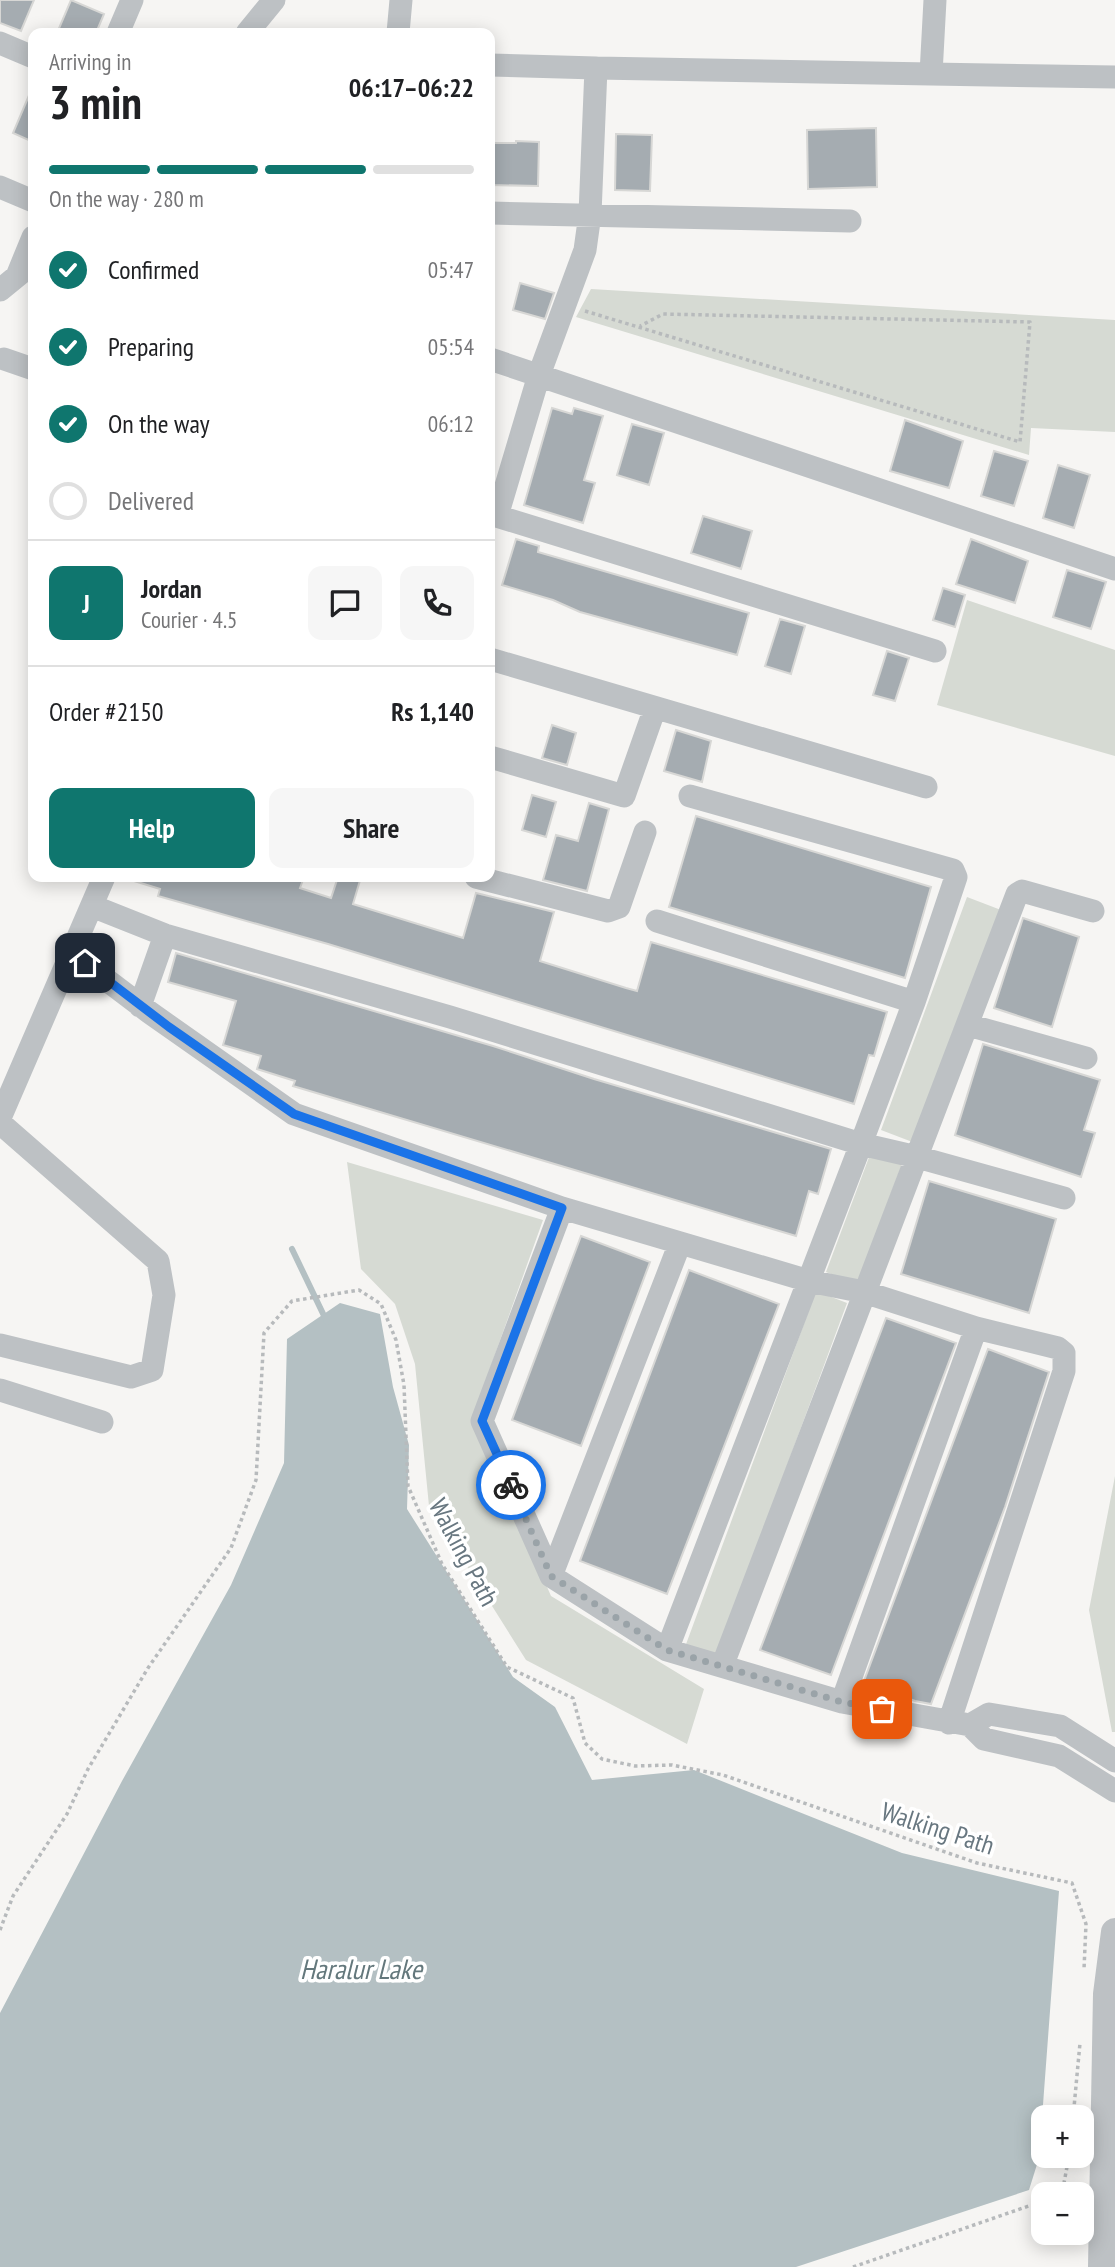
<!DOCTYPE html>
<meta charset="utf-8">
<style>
body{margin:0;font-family:"PT Sans Narrow",sans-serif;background:#f6f6f6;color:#202124;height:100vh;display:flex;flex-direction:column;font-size:26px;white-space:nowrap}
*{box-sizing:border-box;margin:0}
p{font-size:23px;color:#757577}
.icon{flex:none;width:38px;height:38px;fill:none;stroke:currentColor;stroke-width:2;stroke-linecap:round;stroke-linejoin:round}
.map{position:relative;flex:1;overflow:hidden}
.side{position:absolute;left:28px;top:28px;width:467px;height:854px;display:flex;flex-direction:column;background:#fff;border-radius:14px;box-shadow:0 4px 18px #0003}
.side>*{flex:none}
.tools{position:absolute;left:1031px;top:2105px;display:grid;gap:14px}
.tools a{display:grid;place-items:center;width:63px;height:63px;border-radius:14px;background:#fff;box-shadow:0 4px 18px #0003;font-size:35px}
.pin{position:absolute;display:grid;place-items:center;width:60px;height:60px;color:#fff;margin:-30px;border-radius:14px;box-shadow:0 4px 10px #0006}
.courier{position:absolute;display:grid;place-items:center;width:70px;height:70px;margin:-35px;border:5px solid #1a73e8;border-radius:50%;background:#fff;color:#222;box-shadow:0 2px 9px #0007}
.headline em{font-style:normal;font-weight:700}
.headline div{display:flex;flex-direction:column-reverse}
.headline{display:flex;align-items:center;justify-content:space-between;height:119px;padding:0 21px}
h1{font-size:46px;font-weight:700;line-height:52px}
.bar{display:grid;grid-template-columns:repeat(4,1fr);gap:10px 7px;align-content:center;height:84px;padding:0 21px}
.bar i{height:9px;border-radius:5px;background:#e0e0e0}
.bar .current{background:#0f766e}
.bar p{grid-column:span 4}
.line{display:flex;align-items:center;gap:18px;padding:0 21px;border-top:2px solid #e0e0e0}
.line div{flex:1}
.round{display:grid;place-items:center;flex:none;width:74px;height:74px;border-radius:14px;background:#f6f6f6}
ol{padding:0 21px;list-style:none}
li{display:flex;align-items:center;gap:21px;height:77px}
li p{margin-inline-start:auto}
li .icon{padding:7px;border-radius:50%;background:#0f766e;color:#fff;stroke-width:4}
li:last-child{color:#757577}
li i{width:38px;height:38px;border:4px solid #e0e0e0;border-radius:50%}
.button{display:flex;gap:14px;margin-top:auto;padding:14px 21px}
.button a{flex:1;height:80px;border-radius:14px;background:#0f766e;color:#fff;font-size:28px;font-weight:700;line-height:80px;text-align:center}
.button a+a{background:#f6f6f6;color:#202124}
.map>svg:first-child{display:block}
</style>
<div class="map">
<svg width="1115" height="2267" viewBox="0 0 1115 2267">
<rect width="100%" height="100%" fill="#f6f5f3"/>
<path fill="#d6dad3" d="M 591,289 L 1115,320 L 1115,432 L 1031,428 L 1029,455 L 576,317 Z
M 967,600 L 1115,650 L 1115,756 L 937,705 Z
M 967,897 L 1001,910 L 915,1143 L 881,1130 Z
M 871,1152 L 902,1164 L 857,1284 L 826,1272 Z
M 347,1162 L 543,1220 L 473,1416 L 551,1596 L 704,1689 L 687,1744 L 526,1660 L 429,1506 L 415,1364 L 395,1304 L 361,1269 Z
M 816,1291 L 847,1303 L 716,1658 L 685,1647 Z
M 1115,1476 L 1115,1732 L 1112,1732 L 1089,1610 Z"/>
<path fill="#b4c0c3" d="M 340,1303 L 380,1314 L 393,1387 L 409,1445 L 407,1509 L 513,1677 L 555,1707 L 592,1780 L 694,1770 L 902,1853 L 1059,1891 L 1039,2158 L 1029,2190 L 796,2267 L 0,2267 L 0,2013 L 122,1781 L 231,1585 L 284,1463 L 287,1339 Z"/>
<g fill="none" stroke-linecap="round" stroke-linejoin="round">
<path stroke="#b4c0c3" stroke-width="6" d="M 292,1249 L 327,1322"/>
</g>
<path fill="#a5acb1" stroke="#d7d7d5" stroke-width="2" d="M 0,0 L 34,0 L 21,31 L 0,23 Z
M 71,0 L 104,14 L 96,33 L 57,33 Z
M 33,86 L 33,142 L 13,133 Z
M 876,128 L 877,187 L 808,189 L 807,130 Z
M 616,134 L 652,135 L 650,191 L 615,190 Z
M 516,141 L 539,142 L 538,186 L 490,185 L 490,143 L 516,143 Z
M 520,283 L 554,293 L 545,319 L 513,310 Z
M 552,408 L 572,414 L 574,408 L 603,416 L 584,480 L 595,483 L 583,523 L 524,505 Z
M 905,420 L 963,441 L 949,488 L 890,471 Z
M 632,424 L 664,433 L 649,485 L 617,475 Z
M 994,451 L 1028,461 L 1014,506 L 981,496 Z
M 1058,465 L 1090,475 L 1074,528 L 1043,518 Z
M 703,516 L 752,531 L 741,569 L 691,553 Z
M 516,539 L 539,546 L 538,552 L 749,613 L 737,655 L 580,612 L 553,600 L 502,585 Z
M 971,539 L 1028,561 L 1015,603 L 956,584 Z
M 1067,570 L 1106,582 L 1091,629 L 1053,617 Z
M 943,588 L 965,595 L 955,627 L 933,620 Z
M 780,619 L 805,626 L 791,674 L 765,666 Z
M 887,651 L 909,658 L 895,701 L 873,695 Z
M 552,725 L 576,733 L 567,765 L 542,758 Z
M 676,730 L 711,741 L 702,782 L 664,771 Z
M 532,795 L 556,802 L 546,837 L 522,830 Z
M 589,803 L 609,809 L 587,891 L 543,880 L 556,835 L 578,841 Z
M 696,816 L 931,887 L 905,978 L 669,907 Z
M 132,877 L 304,877 L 300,888 L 331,898 L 338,877 L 361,877 L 353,904 L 463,938 L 476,893 L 554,912 L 540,961 L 626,988 L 637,991 L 651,942 L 887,1012 L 874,1056 L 869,1055 L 854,1104 L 328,944 L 158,896 L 160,889 L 131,880 Z
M 1023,918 L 1079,937 L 1052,1027 L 994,1008 Z
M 176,953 L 493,1046 L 594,1079 L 831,1149 L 818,1194 L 809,1191 L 796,1236 L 293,1086 L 295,1081 L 257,1069 L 261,1056 L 223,1045 L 236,1001 L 168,982 Z
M 983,1044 L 1100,1080 L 1084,1130 L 1095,1133 L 1081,1177 L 955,1135 Z
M 929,1181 L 1056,1219 L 1029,1313 L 901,1274 Z
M 581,1236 L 650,1262 L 581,1446 L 512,1420 Z
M 689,1270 L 779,1304 L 667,1594 L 580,1561 Z
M 886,1318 L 956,1343 L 831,1675 L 760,1650 Z
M 988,1349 L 1049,1372 L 1005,1507 L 931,1704 L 915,1701 L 864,1681 Z"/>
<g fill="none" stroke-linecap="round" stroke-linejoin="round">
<path stroke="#b7babc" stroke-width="3.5" stroke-dasharray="3.5 3.5" stroke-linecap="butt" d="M 585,311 L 1020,442 L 1030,322 L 663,314 L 640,326
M 0,1930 L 13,1896 L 67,1814 L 88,1769 L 148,1668 L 231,1548 L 256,1480 L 264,1333 L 292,1301 L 359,1290 L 381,1304 L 396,1340 L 404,1385 L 408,1486 L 442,1564 L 507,1667 L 573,1698 L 585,1743 L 602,1759 L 635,1766 L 672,1765 L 723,1775 L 977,1863 L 1072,1883 L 1086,1924 L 1084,1969
M 1073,2118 L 1080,2043
M 1064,2183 L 1082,2189
M 1054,2194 L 1064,2183 L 1069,2156
M 853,2267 L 1043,2201"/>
<path stroke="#bdc1c4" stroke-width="23" d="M 118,33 L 132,0
M 247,33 L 274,0
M 398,33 L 401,0
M 0,43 L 33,57
M 490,65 L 596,68 L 590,214 L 585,250 L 539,375 L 497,516
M 596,68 L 931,74 L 935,0
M 931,74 L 1115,77
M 0,187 L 33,201
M 490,213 L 850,221
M 17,276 L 33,237
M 0,290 L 33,263
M 4,359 L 33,369
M 490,359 L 1115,569
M 490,514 L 935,651
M 490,659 L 926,787
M 490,757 L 624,796 L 655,708
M 476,877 L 608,911 L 619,907 L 645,832
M 92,906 L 165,935 L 450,1017 L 861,1144 L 917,1157 L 1064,1198
M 657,921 L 914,1002
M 71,953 L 149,1012 L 294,1114 L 562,1208
M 140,1006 L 165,935
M 968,1025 L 1086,1058
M 0,1118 L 104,877
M 0,1123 L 158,1261 L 164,1295 L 152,1370 L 131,1377 L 0,1345
M 0,1390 L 102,1422
M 551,1576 L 680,1243
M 667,1650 L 861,1144 L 914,1002 L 956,877 L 953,870 L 690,796
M 723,1664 L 1017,894 L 1022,891 L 1093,911
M 842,1702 L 976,1328
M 949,1723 L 1064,1371 L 1064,1353 L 1058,1348 L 976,1328 L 864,1292 L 809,1281 L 562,1208 L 482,1421 L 551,1576 L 667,1650 L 842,1702 L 970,1725 L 989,1714 L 1060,1726 L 1115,1761
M 970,1725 L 984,1739 L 1059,1756 L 1115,1791"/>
<path stroke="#bdc1c4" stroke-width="28" d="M 1102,2267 L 1107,1994 L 1115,1932"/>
</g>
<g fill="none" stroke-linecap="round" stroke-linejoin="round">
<path stroke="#9aa3a8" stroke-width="7" stroke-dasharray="0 12.6" d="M 511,1485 L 551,1576 L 667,1650 L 842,1702 L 882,1709"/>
<path stroke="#1a73e8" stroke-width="9" d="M 85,963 L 169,1027 L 294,1114 L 562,1208 L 482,1421 L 511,1485"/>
</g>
<g text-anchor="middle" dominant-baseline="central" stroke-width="7" stroke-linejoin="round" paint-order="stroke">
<g font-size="26" fill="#687780" stroke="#fff">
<text transform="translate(464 1552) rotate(62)">Walking Path</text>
<text transform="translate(938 1828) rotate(18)">Walking Path</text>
</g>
<g font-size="28" font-style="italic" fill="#64787c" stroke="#fff">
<text x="361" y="1968">Haralur Lake</text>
</g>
</g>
</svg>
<div class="tools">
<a>+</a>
<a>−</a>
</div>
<div class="pin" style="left:882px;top:1709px;background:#ea580c"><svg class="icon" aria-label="bag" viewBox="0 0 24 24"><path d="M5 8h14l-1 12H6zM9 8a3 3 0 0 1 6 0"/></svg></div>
<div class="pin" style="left:85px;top:963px;background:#1f2937"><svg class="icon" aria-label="home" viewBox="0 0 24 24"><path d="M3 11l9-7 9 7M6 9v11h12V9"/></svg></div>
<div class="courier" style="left:511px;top:1485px"><svg class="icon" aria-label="bike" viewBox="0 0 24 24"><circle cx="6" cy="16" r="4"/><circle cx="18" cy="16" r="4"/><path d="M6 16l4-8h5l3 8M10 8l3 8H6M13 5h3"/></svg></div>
<section class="side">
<div class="headline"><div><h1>3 min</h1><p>Arriving in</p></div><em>06:17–06:22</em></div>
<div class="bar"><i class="current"></i><i class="current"></i><i class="current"></i><i></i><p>On the way · 280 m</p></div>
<ol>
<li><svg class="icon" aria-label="check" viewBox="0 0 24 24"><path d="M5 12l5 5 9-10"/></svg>Confirmed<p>05:47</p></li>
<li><svg class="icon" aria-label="check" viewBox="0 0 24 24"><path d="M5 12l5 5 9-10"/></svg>Preparing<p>05:54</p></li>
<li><svg class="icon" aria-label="check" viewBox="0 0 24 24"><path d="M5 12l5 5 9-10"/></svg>On the way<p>06:12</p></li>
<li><i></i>Delivered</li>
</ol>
<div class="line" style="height:126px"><b class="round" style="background:#0f766e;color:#fff">J</b><div><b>Jordan</b><p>Courier · 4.5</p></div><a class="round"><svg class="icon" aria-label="chat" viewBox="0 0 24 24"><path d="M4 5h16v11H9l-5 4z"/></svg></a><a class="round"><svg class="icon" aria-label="phone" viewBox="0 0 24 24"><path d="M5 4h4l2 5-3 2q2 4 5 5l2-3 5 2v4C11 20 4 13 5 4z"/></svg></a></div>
<div class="line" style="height:91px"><div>Order #2150</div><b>Rs 1,140</b></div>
<div class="button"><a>Help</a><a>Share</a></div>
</section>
</div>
